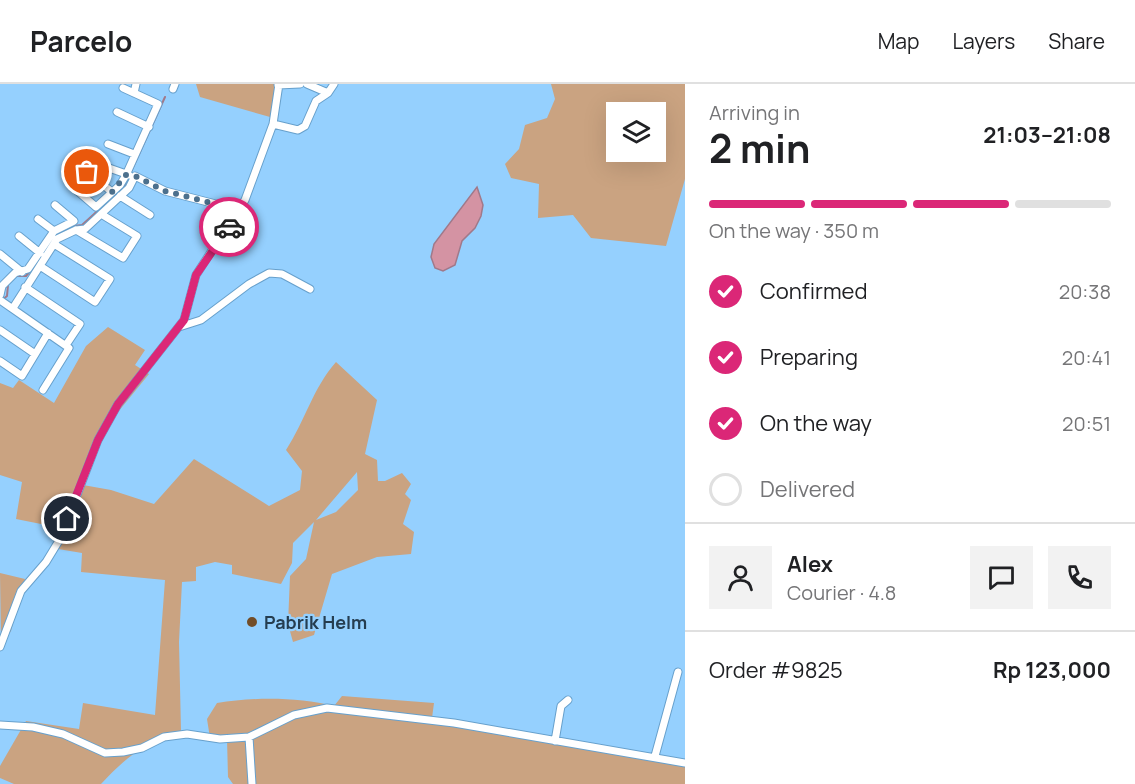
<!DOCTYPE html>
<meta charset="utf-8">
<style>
body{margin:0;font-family:Manrope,sans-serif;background:#f2f2f2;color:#202124;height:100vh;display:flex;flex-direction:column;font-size:22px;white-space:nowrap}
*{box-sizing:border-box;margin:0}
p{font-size:20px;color:#757577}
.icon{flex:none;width:33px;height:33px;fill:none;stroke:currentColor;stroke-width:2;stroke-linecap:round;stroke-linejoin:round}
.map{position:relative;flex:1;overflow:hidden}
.sheet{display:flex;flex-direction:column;background:#fff;width:450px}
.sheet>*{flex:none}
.controls{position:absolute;left:606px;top:18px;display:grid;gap:12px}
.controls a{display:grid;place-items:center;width:60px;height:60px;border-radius:0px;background:#fff;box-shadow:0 6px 24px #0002;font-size:30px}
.pin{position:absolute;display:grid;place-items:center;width:51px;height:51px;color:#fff;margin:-26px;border:3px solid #fff;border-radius:50%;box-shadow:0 2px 6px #0007}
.courier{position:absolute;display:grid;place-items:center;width:60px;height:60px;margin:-30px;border:4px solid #db2777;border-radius:50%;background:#fff;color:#222;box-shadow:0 2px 8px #0007}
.summary em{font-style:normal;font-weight:700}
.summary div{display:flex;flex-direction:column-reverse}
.summary{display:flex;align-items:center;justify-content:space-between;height:102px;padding:0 24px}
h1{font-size:39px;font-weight:700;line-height:45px}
.bar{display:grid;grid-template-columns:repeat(4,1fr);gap:9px 6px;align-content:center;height:72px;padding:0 24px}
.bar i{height:8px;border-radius:4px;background:#e0e0e0}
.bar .on{background:#db2777}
.bar p{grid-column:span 4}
.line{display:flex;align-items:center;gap:15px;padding:0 24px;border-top:2px solid #e0e0e0}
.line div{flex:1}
.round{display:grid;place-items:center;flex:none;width:63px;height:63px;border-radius:0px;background:#f2f2f2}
ol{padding:0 24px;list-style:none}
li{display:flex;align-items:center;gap:18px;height:66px}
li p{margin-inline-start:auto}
li .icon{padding:6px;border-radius:50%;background:#db2777;color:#fff;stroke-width:4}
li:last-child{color:#757577}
li i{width:33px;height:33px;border:3px solid #e0e0e0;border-radius:50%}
header{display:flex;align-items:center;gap:36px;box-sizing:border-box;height:84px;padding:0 30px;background:#fff;border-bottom:2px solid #e0e0e0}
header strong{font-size:28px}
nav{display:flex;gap:33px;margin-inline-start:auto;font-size:21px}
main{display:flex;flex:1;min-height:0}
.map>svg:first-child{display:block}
</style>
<header>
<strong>Parcelo</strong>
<nav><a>Map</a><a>Layers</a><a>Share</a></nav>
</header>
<main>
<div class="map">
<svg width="685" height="700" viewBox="0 0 685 700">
<rect width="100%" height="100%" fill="#95d0fe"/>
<path fill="#caa381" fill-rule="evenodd" d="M 196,0 L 280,0 L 270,33 L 200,13 Z
M 551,0 L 685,0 L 685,95 L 666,162 L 591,154 L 573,131 L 538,134 L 539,100 L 511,94 L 505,80 L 519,65 L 525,41 L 547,34 L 555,15 ZM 616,28 L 656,28 L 656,68 L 616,68 Z
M 108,243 L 145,266 L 135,281 L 149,290 L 105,344 L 83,401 L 111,406 L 154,420 L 194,375 L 269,422 L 300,406 L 302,387 L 286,366 C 305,337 313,304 336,278 L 377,316 L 365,370 L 377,376 L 378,397 L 385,397 L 402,389 L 411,400 L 405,410 L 411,416 L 403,440 L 414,448 L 411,470 L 377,473 L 332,490 L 314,551 L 293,558 L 288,540 L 290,492 L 306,475 L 314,438 L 293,459 L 292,479 L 281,500 L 232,490 L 232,481 L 215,478 L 196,483 L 196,497 L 182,498 L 179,558 L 181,647 C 148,655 124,675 101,700 L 14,700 L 0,694 L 0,682 L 26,637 L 79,645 L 83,619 L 155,631 L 165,496 L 81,488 L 82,469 L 58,465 L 66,445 L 16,435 L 22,398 L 0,391 L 0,299 L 13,304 L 19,296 L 54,319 L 86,262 ZM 357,388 L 358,406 L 336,428 L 316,436 Z
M 0,489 L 25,495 L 11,547 L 1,559 Z
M 342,612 L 434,619 L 432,634 L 486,647 L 682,682 L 685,676 L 685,700 L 233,700 L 228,693 L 227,655 L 210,654 L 207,635 L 217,619 C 254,613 298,613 334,622 Z"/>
<path fill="#d493a3" stroke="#a0798a" stroke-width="1.5" d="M 477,103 L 483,121 L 481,132 L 475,144 L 462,157 L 455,181 L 443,187 L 435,184 L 431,173 L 434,160 Z"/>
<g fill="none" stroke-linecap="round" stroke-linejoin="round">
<path stroke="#a0798a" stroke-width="2" d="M 53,154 L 74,142 L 82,141 L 124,103 L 165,13
M 16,192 L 26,192 L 41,174
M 2,216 L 7,212 L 8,201"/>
<g stroke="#67a0cc" stroke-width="9">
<path id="street" d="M 307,0 L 328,9 L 334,0
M 278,1 L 300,0
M 173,5 L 175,0
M 134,9 L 136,0
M 117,28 L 149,43
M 273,40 L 298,46 L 305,42 L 316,17 L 328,9
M 108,60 L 134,70
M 92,78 L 129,91
M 87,88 L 112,108
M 74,104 L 96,123 L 120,101 L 126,91 L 158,20 L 123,4
M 120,112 L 150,131
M 38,135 L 54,147
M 76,146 L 123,174 L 137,152 L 101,130
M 19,152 L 40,169
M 0,170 L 22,188
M 40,182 L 95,218 L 110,195 L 54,160
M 25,203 L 80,240 L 66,261
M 0,211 L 2,202 L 15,189 L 28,185 L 54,147 L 74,137 L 55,121
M 0,216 L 69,264 L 43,306
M 13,224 L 57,155 L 76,146 L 85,145 L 129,104 L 135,92 L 165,107 L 239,126
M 179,243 L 201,236 L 249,200 L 269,189 L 282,190 L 310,205
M 0,246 L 35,270
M 0,277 L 22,292 L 48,249
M 0,563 L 21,507 L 46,478 L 60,455 L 98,356 L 118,320 L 184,236 L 196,191 L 245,116 L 273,40 L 279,0
M 0,641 L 33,643 L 63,650 L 105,669 L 123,668 L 142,664 L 164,653 L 187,650 L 220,655 L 249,653 L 294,631 L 327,624 L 454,639 L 685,679
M 249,653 L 252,700
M 555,657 L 561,622 L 568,616
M 655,672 L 678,588"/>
</g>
<use href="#street" stroke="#fff" stroke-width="7"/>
</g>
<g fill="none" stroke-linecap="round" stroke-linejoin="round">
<path stroke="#4c708d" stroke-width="6" stroke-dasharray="0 10.8" d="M 87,88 L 112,108 L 126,91 L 135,92 L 165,107 L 239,126 L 229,143"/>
<path stroke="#db2777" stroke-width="8" d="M 67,435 L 98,356 L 118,320 L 184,236 L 196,191 L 229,143"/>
</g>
<circle fill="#724d28" stroke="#95d0fe" stroke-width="2" cx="252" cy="538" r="6"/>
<g text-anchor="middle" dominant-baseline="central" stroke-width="4.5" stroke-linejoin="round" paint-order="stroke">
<g font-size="18" font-weight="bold" fill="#253d50" stroke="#95d0fe" text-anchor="start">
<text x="264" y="538">Pabrik Helm</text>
</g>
</g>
</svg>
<div class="controls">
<a><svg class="icon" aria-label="layers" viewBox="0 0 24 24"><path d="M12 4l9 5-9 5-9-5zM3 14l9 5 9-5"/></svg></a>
</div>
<div class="pin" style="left:87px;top:88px;background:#ea580c"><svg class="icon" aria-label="bag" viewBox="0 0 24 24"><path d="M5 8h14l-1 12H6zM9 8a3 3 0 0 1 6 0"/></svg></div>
<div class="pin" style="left:67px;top:435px;background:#1f2937"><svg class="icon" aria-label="home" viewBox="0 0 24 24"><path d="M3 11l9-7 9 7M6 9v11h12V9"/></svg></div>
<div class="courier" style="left:229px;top:143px"><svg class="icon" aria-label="car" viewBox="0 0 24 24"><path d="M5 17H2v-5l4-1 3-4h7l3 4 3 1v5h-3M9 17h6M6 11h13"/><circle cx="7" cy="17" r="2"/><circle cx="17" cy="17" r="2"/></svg></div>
</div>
<section class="sheet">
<div class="summary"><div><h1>2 min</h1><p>Arriving in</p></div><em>21:03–21:08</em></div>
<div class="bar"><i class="on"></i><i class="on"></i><i class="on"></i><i></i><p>On the way · 350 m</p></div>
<ol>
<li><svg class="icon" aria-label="check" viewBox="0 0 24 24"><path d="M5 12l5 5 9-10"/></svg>Confirmed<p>20:38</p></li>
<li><svg class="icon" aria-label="check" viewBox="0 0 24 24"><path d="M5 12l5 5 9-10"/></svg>Preparing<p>20:41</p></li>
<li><svg class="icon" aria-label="check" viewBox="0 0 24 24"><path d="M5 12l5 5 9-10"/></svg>On the way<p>20:51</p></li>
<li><i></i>Delivered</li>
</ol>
<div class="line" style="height:108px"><a class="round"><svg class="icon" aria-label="person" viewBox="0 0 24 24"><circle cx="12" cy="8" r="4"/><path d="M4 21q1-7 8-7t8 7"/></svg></a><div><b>Alex</b><p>Courier · 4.8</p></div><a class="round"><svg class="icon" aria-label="chat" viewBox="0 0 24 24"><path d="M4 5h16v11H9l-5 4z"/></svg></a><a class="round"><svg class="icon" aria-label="phone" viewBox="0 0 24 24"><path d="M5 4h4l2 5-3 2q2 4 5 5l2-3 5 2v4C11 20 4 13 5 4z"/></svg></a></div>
<div class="line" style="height:78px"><div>Order #9825</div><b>Rp 123,000</b></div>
</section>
</main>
